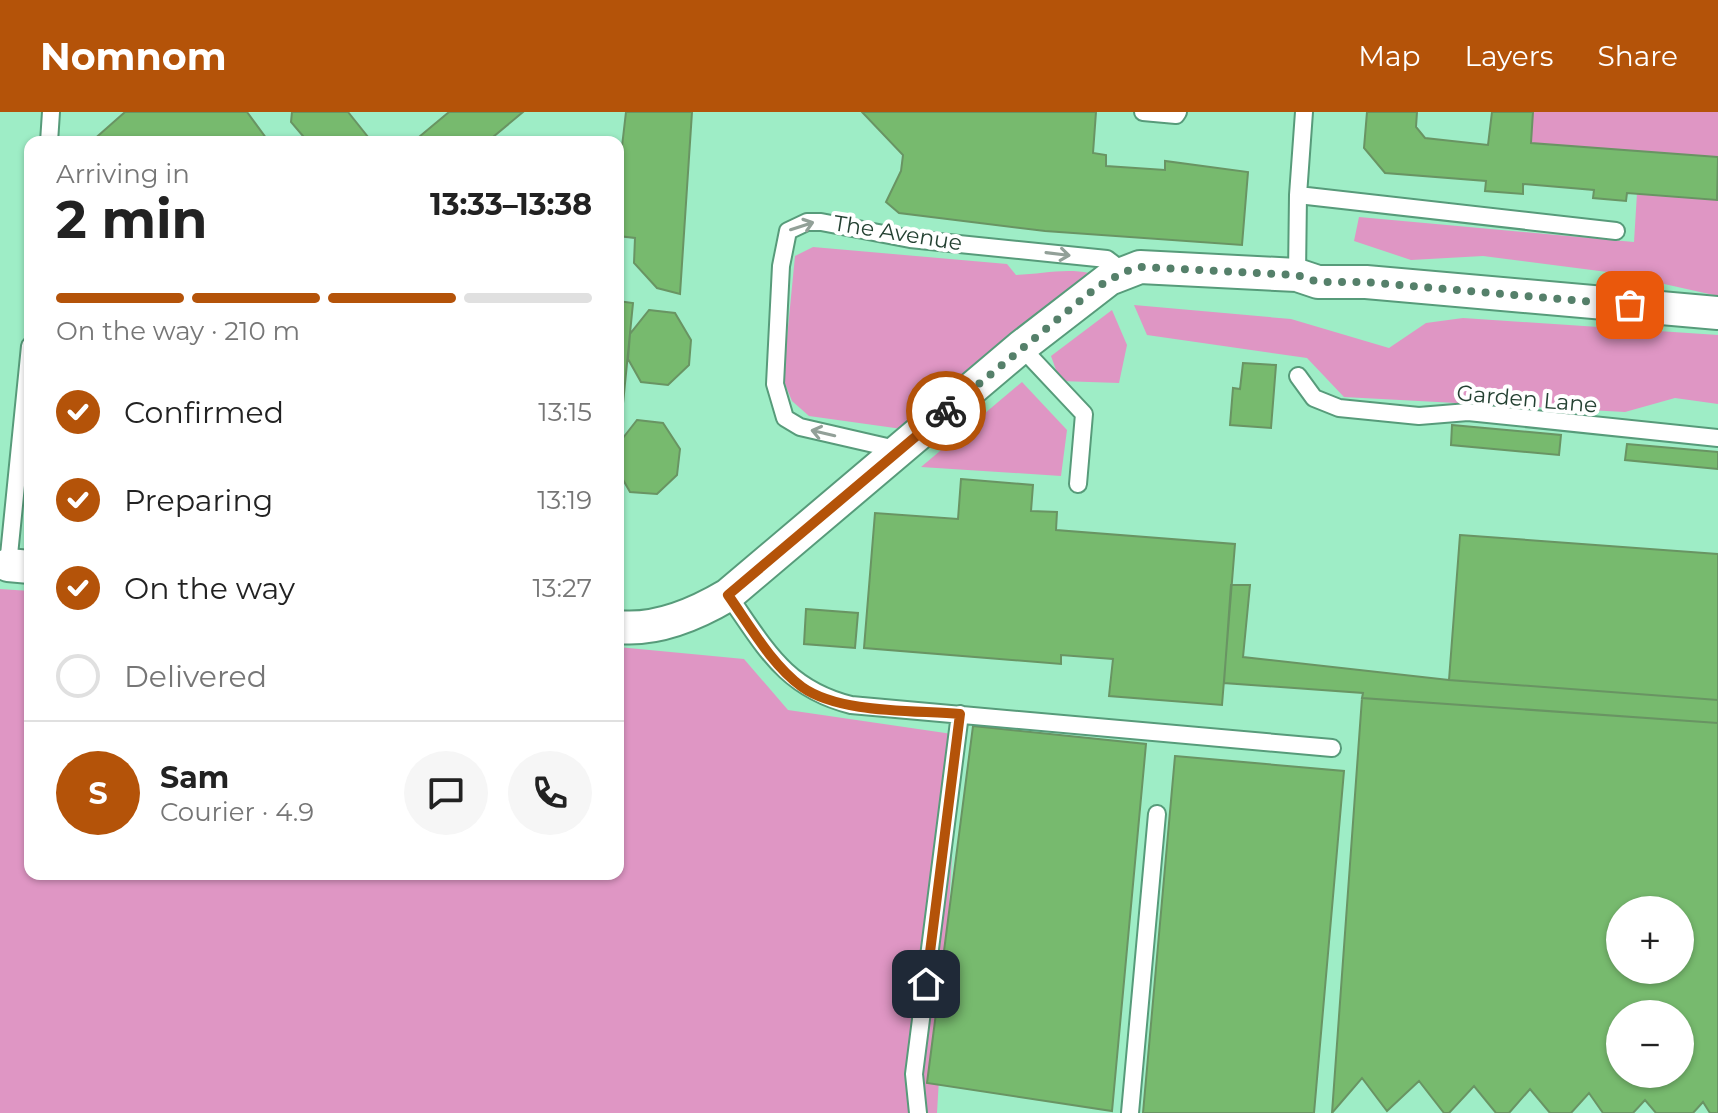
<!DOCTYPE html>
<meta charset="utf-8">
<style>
body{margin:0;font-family:Montserrat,sans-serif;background:#f6f6f6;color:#222;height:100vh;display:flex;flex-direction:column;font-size:30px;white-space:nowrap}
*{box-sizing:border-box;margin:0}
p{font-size:26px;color:#767676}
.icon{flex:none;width:44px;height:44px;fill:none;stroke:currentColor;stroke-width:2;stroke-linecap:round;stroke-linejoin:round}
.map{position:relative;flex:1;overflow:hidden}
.side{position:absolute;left:24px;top:24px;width:600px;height:744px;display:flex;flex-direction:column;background:#fff;border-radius:16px;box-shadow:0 2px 6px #0004}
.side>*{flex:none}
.fabs{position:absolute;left:1606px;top:784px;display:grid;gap:16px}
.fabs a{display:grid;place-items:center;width:88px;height:88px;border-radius:50%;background:#fff;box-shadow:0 2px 6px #0004;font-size:40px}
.pin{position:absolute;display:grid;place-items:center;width:68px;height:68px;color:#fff;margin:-34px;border-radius:16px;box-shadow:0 4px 12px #0006}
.courier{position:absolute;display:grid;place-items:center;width:80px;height:80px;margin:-40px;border:6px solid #b45309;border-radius:50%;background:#fff;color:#222;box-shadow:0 2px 10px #0007}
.overview em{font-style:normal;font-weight:700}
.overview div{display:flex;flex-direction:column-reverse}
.overview{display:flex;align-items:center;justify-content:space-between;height:136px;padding:0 32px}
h1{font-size:52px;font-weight:700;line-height:60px}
.bar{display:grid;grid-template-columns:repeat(4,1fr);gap:12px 8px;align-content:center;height:96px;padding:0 32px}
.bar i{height:10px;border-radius:6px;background:#e0e0e0}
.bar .active{background:#b45309}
.bar p{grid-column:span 4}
.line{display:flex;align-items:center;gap:20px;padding:0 32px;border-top:2px solid #e0e0e0}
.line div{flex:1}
.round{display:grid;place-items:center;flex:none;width:84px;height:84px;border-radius:42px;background:#f6f6f6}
ol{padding:0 32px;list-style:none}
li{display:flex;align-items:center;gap:24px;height:88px}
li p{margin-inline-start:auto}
li .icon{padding:8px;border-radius:50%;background:#b45309;color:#fff;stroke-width:4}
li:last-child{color:#767676}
li i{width:44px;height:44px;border:4px solid #e0e0e0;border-radius:50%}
header{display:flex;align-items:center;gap:48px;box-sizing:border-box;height:112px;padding:0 40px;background:#b45309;color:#fff}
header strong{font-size:38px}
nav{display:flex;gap:44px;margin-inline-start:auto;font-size:28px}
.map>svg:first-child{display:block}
</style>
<header>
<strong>Nomnom</strong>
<nav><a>Map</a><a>Layers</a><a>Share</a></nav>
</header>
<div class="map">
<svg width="1718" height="1001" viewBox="0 0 1718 1001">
<rect width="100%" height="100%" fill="#b0f6d2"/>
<path fill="#9eedc6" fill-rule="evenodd" d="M 0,0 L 1718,0 L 1718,1001 L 0,1001 ZM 30,30 L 618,30 L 618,762 L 30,762 ZM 1620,798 L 1680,798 L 1680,858 L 1620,858 ZM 1620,902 L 1680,902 L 1680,962 L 1620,962 Z"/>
<path fill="#df96c4" d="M 1533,0 L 1718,0 L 1718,45 L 1531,31 Z
M 1718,76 L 1718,184 L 1615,161 L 1483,144 L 1411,148 L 1354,129 L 1359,105 L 1634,130 L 1637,81 L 1717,88 Z
M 813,135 L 1007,152 L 1016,163 C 1042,162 1065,156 1089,161 L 902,317 L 809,304 L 792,289 L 783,267 L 795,144 Z
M 1134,193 L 1291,207 L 1389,236 L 1426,211 L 1463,206 L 1718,223 L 1718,292 L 1675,286 L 1625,300 L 1344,285 L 1307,246 L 1147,223 Z
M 1112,198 L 1127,233 L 1119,271 L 1060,269 L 1051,244 Z
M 1022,270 L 1067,318 L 1061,364 L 921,355 Z
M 0,477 L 30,479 L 30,762 L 618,762 L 618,535 L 744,547 L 788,598 L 959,623 L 937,1001 L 0,1001 Z"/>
<path fill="#77ba6e" stroke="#699463" stroke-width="2" fill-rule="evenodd" d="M 125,0 L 247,0 L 269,30 L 91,30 Z
M 292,0 L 348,0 L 372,30 L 308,30 L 291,10 Z
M 449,0 L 523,0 L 487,30 L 413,30 Z
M 626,0 L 692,0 L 680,182 L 657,176 L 634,151 L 635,126 L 618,124 L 618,69 Z
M 862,0 L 1096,0 L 1093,41 L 1106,43 L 1106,54 L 1165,58 L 1165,49 L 1248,60 L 1242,133 L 1045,119 L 899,101 L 886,90 L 901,59 L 903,43 Z
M 1367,0 L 1417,0 L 1416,15 L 1425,26 L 1488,33 L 1492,0 L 1533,0 L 1531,31 L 1718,45 L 1717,88 L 1627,81 L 1626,89 L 1593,86 L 1594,78 L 1523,72 L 1523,82 L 1485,79 L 1486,69 L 1385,61 L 1364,36 Z
M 618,189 L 633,191 L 618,342 Z
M 649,198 L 675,201 L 691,228 L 689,253 L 668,273 L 641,270 L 628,247 L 630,222 Z
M 1243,251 L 1276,253 L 1271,316 L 1230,313 L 1233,276 L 1240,277 Z
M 637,308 L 663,311 L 680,337 L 677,363 L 657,382 L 630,380 L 618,359 L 619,331 Z
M 1452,313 L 1561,323 L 1559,343 L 1451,333 Z
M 1627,332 L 1718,340 L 1718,357 L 1625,348 Z
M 961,367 L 1033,373 L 1031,399 L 1057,400 L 1056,418 L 1235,432 L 1222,593 L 1109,584 L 1113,547 L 1061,543 L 1061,552 L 864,536 L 875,401 L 958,407 Z
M 1460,423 L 1718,442 L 1718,588 L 1449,568 Z
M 1231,473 L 1250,473 L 1243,545 L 1449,568 L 1718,588 L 1718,611 L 1362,586 L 1363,581 L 1224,571 Z
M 806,497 L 858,501 L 855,536 L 804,532 Z
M 1362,586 L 1718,611 L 1718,1001 L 1710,1001 L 1703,990 L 1693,1001 L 1656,1001 L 1645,988 L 1633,1001 L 1603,1001 L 1589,981 L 1571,1001 L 1550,1001 L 1530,977 L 1509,1001 L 1496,1001 L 1474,974 L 1449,1001 L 1444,1001 L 1419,969 L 1387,999 L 1362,966 L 1332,1001 ZM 1620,798 L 1680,798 L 1680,858 L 1620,858 ZM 1620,902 L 1680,902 L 1680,962 L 1620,962 Z
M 973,614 L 1146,632 L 1112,999 L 927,971 Z
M 1175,644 L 1344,659 L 1314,1001 L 1143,1001 Z"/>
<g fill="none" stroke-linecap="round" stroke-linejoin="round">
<g stroke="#579b7a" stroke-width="20">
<path id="lane" d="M 1143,0 L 1176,3 L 1178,0
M 49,30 L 51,0
M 1298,83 L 1616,119
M 1297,163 L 1298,83 L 1304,0
M 1021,235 L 1084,302 L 1078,372
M 1298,264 L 1314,286 L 1339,296 L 1419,304 L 1468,300 L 1718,326
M 900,338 L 800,315 L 785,306 L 775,272 L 781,154 L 788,119 L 807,110 L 821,110 L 910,127 L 1107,147 L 1124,160
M 6,453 L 8,453 L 30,234
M 728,483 C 765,535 784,576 851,593 L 1332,636
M 918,1001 L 914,962 L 960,602
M 1130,1001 L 1157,702"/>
</g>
<g stroke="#579b7a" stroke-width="36">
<path id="street" d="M 8,453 L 30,455
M 618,515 C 656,519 696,502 728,483 L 1021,235 L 1109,167 L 1140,155 L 1297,163 L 1318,170 L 1366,170 L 1718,201"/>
</g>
<use href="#lane" stroke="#fff" stroke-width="16"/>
<use href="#street" stroke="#fff" stroke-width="32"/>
</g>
<defs><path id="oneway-shaft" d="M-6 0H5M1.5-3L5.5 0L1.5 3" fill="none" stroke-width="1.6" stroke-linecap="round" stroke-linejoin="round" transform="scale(2)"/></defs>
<g stroke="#92a098">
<use href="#oneway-shaft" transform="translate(802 114) rotate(-18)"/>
<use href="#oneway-shaft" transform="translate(1058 142) rotate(7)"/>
<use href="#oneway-shaft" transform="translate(823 321) rotate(-167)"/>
</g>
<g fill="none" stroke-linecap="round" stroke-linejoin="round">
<path stroke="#55806a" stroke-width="8" stroke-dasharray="0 14.4" d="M 946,299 L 1097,175 L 1124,160 L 1140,155 L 1297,163 L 1318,170 L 1366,170 L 1630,193"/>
<path stroke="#b45309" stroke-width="10" d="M 926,872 L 960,602 C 915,598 840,602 802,575 C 771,552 750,514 728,483 L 946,299"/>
</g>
<g text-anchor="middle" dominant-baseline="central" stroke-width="8" stroke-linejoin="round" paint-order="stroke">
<g font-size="22" fill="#244132" stroke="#fff">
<text transform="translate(898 121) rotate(9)">The Avenue</text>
<text transform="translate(1527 287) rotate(5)">Garden Lane</text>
</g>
</g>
</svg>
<div class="fabs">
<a>+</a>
<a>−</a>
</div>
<div class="pin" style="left:1630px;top:193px;background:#ea580c"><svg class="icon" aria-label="bag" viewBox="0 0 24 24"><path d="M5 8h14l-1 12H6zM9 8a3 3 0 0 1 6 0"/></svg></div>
<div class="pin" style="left:926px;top:872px;background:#1f2937"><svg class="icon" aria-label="home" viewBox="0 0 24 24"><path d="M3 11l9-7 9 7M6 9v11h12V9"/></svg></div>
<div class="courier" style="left:946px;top:299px"><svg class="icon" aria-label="bike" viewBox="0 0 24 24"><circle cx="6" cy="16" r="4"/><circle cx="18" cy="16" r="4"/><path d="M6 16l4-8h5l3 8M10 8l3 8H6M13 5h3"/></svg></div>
<section class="side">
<div class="overview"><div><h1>2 min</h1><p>Arriving in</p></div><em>13:33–13:38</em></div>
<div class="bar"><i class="active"></i><i class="active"></i><i class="active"></i><i></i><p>On the way · 210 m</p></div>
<ol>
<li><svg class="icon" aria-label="check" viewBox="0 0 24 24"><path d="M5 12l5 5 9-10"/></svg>Confirmed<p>13:15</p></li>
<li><svg class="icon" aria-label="check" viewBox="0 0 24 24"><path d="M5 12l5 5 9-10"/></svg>Preparing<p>13:19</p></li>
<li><svg class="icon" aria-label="check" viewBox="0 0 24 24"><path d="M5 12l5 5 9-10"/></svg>On the way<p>13:27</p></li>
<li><i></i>Delivered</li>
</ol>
<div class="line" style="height:144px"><b class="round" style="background:#b45309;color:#fff">S</b><div><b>Sam</b><p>Courier · 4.9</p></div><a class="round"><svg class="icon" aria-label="chat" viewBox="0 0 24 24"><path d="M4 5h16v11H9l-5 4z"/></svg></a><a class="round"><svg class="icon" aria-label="phone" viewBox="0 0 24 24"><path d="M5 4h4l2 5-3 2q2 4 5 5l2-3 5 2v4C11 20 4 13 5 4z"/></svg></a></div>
</section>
</div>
